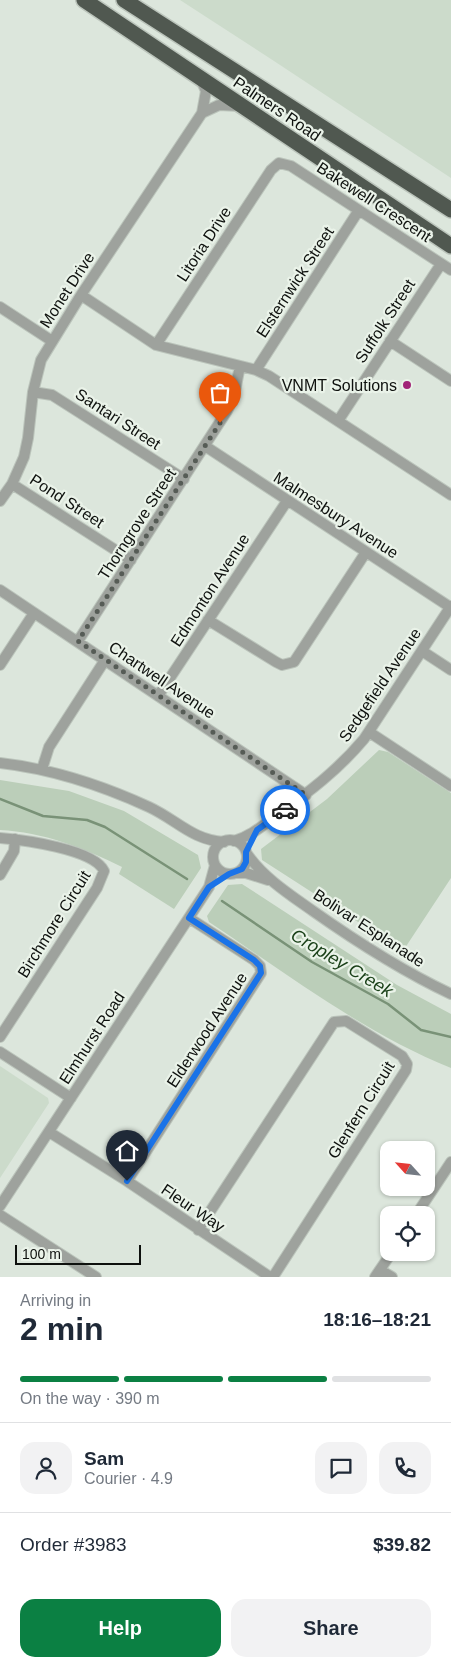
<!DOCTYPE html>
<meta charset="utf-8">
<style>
body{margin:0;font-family:Arial,sans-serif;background:#f2f2f3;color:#1f2937;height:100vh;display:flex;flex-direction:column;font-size:19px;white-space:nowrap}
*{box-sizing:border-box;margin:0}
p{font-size:16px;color:#747a83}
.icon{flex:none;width:28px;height:28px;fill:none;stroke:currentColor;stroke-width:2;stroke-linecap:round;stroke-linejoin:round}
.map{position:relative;height:1277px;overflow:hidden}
.panel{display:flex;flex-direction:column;background:#fff;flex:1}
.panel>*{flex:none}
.needle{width:32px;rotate:297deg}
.controls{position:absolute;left:380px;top:1141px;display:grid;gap:10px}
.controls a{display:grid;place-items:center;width:55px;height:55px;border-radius:10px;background:#fff;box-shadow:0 1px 4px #0004;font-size:25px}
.scale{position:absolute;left:15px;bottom:12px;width:126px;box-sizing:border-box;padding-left:5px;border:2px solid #0e110e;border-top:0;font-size:14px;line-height:18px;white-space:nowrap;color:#0e110e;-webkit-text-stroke:4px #eaf3e9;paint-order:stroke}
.pin{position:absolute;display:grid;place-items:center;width:42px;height:42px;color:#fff;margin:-51px -21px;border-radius:50% 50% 50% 0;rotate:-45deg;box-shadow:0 0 5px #0007}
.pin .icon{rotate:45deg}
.courier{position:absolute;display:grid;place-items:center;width:50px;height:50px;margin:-25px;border:4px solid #1a73e8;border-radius:50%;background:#fff;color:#222;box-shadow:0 1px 6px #0007}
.headline em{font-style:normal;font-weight:800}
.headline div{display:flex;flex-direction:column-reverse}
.headline{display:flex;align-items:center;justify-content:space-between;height:85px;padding:0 20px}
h1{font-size:32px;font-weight:800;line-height:38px}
.bar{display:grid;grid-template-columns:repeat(4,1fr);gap:8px 5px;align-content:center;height:60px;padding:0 20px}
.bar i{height:6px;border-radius:4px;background:#e0e1e3}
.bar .active{background:#0b8043}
.bar p{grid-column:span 4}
.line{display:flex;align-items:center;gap:12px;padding:0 20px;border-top:1px solid #e0e1e3}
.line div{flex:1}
.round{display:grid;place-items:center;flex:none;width:52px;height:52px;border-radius:15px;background:#f2f2f3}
.cta{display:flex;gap:10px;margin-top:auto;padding:10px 20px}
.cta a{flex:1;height:58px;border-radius:15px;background:#0b8043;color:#fff;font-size:20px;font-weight:800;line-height:58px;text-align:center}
.cta a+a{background:#f2f2f3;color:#1f2937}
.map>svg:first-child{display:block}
</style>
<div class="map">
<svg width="451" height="1277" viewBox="0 0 451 1277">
<rect width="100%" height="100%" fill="#dce6dc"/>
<path fill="#ccdbcb" d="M 180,0 L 451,0 L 451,178 L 274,61 Z
M 0,1066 L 48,1098 L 49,1103 L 0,1178 Z"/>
<path fill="#bbceb9" d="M 379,750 L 388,752 L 451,793 L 451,878 L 403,951 L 262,860 L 261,849 L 327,799 Z
M 0,780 L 69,791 L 124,811 L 198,855 L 201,868 L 174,909 L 119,874 L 122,867 C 84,848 43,832 0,830 Z
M 242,884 L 397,985 L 451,1014 L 451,1068 C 364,1033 287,974 209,922 L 207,916 L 228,885 Z"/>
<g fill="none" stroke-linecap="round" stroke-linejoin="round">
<path stroke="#799277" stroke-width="2.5" d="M 0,799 L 43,816 L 87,820 L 105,827 L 187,879
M 222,901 L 312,962 L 388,1004 L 421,1030 L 451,1037"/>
<g stroke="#bbc4bb" stroke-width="12">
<path id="minor" d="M 202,113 L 219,105 L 239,106
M 81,295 L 156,345 L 256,370 L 269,376 L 451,495
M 0,307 L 52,341
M 390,341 L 451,381
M 156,345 L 271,170 L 279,163 L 291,166 L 451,270
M 256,370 L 359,210
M 33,392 L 52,395 L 184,479
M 338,421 L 441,264
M 205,446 L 450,607
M 12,484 L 131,560
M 0,501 L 12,484 L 24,457 L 28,438 L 33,392 L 41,360 L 81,295 L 202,113 L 206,91 L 201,80
M 0,590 L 306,795
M 208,620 L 276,662 L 282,665 L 294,662 L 366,552
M 78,641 L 227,411 L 234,396 L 240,366
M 422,651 L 451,670
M 0,665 L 34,613
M 158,696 L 287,501
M 369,732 L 451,786
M 0,763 C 53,769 101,785 149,807 C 177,820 192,840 224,842
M 42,769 L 49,747 L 105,660
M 0,838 C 23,840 94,849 104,871 L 97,888 L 0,1037
M213 857a17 17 0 1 1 34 0a17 17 0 1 1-34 0Z
M 234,841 C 251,836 262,826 277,815 C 309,792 338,770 364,739 L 451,606
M 247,854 C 264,878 289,894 313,911 C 357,942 402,971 451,994
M 236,873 L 246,873 L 268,880
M 0,875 L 14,851 L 15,839
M 0,1052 L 71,1098
M 49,1132 L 127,1181 L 270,1277
M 127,1181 L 261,973 L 260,966 L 254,960 L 189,918
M 0,1206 L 209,887 L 215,865
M 0,1215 L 96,1277
M 416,1215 L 451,1162
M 198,1230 L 334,1022 L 346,1021 L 402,1056 L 407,1064 L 406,1070 L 273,1277
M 380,1270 L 392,1277
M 375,1277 L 392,1252"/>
</g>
<g stroke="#bbc4bb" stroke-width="18">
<path id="highway" d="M 84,0 L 451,246
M 124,0 L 451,210"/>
</g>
<use href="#minor" stroke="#9ea29d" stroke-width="10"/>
<use href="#highway" stroke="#505850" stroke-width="15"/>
</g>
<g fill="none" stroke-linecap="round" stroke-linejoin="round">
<path stroke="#565c56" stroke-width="5" stroke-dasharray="0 9" d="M 220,423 L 78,641 L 306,795 L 285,810"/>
<path stroke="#1a73e8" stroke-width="6" d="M 127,1181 L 261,973 L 260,966 L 254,960 L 189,918 L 209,887 L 229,874 L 242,869 L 246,862 L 246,852 L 257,830 L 285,810"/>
</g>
<circle fill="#a12478" stroke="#eaf3e9" stroke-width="2" cx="407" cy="385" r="5"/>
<g text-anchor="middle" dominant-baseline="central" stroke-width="4.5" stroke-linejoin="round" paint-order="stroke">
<g font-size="16" fill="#0e110e" stroke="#eaf3e9">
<text transform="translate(277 109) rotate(34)">Palmers Road</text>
<text transform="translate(374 202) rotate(33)">Bakewell Crescent</text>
<text transform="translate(204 244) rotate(-57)">Litoria Drive</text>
<text transform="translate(295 282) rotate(-57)">Elsternwick Street</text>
<text transform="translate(67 290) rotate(-57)">Monet Drive</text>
<text transform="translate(385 321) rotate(-57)">Suffolk Street</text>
<text transform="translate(118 419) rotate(33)">Santari Street</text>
<text transform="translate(67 501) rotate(33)">Pond Street</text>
<text transform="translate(336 515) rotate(33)">Malmesbury Avenue</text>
<text transform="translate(137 524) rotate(-57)">Thorngrove Street</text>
<text transform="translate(210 590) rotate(-57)">Edmonton Avenue</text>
<text transform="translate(162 680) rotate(34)">Chartwell Avenue</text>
<text transform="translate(380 685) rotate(-56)">Sedgefield Avenue</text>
<text transform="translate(54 924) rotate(-58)">Birchmore Circuit</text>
<text transform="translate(369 928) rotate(33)">Bolivar Esplanade</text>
<text transform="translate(207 1030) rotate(-57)">Elderwood Avenue</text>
<text transform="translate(92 1038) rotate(-57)">Elmhurst Road</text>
<text transform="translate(361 1110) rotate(-58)">Glenfern Circuit</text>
<text transform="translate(193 1208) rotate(34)">Fleur Way</text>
</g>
<g font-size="16" fill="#0e110e" stroke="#eaf3e9" text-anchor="end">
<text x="397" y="385">VNMT Solutions</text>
</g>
<g font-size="18" font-style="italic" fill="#1a4119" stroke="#eaf3e9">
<text transform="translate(342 963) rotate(31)">Cropley Creek</text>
</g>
</g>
</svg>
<div class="controls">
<a><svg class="needle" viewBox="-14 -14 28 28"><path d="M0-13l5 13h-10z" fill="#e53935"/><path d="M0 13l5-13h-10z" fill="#747a83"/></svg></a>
<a><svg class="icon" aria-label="locate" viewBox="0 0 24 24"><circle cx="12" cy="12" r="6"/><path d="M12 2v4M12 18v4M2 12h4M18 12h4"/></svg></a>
</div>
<div class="scale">100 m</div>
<div class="pin" style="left:220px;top:423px;background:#ea580c"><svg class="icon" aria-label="bag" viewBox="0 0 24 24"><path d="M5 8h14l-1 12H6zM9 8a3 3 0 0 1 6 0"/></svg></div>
<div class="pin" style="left:127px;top:1181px;background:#1f2937"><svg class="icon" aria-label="home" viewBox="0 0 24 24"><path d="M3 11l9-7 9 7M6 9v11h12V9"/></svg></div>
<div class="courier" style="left:285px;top:810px"><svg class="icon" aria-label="car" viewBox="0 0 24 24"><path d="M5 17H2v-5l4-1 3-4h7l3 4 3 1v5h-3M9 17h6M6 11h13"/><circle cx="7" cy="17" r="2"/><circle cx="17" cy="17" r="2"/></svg></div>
</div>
<section class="panel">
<div class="headline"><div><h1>2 min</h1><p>Arriving in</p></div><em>18:16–18:21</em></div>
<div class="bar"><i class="active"></i><i class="active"></i><i class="active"></i><i></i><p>On the way · 390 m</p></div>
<div class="line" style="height:90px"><a class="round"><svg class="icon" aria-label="person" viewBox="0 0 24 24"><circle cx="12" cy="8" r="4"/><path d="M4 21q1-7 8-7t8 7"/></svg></a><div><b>Sam</b><p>Courier · 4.9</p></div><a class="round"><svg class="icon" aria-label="chat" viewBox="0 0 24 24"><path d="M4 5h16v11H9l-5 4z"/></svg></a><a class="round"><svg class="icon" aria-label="phone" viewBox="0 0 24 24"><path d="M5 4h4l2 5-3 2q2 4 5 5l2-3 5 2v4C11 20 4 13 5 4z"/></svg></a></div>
<div class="line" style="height:65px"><div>Order #3983</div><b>$39.82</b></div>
<div class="cta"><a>Help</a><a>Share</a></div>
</section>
